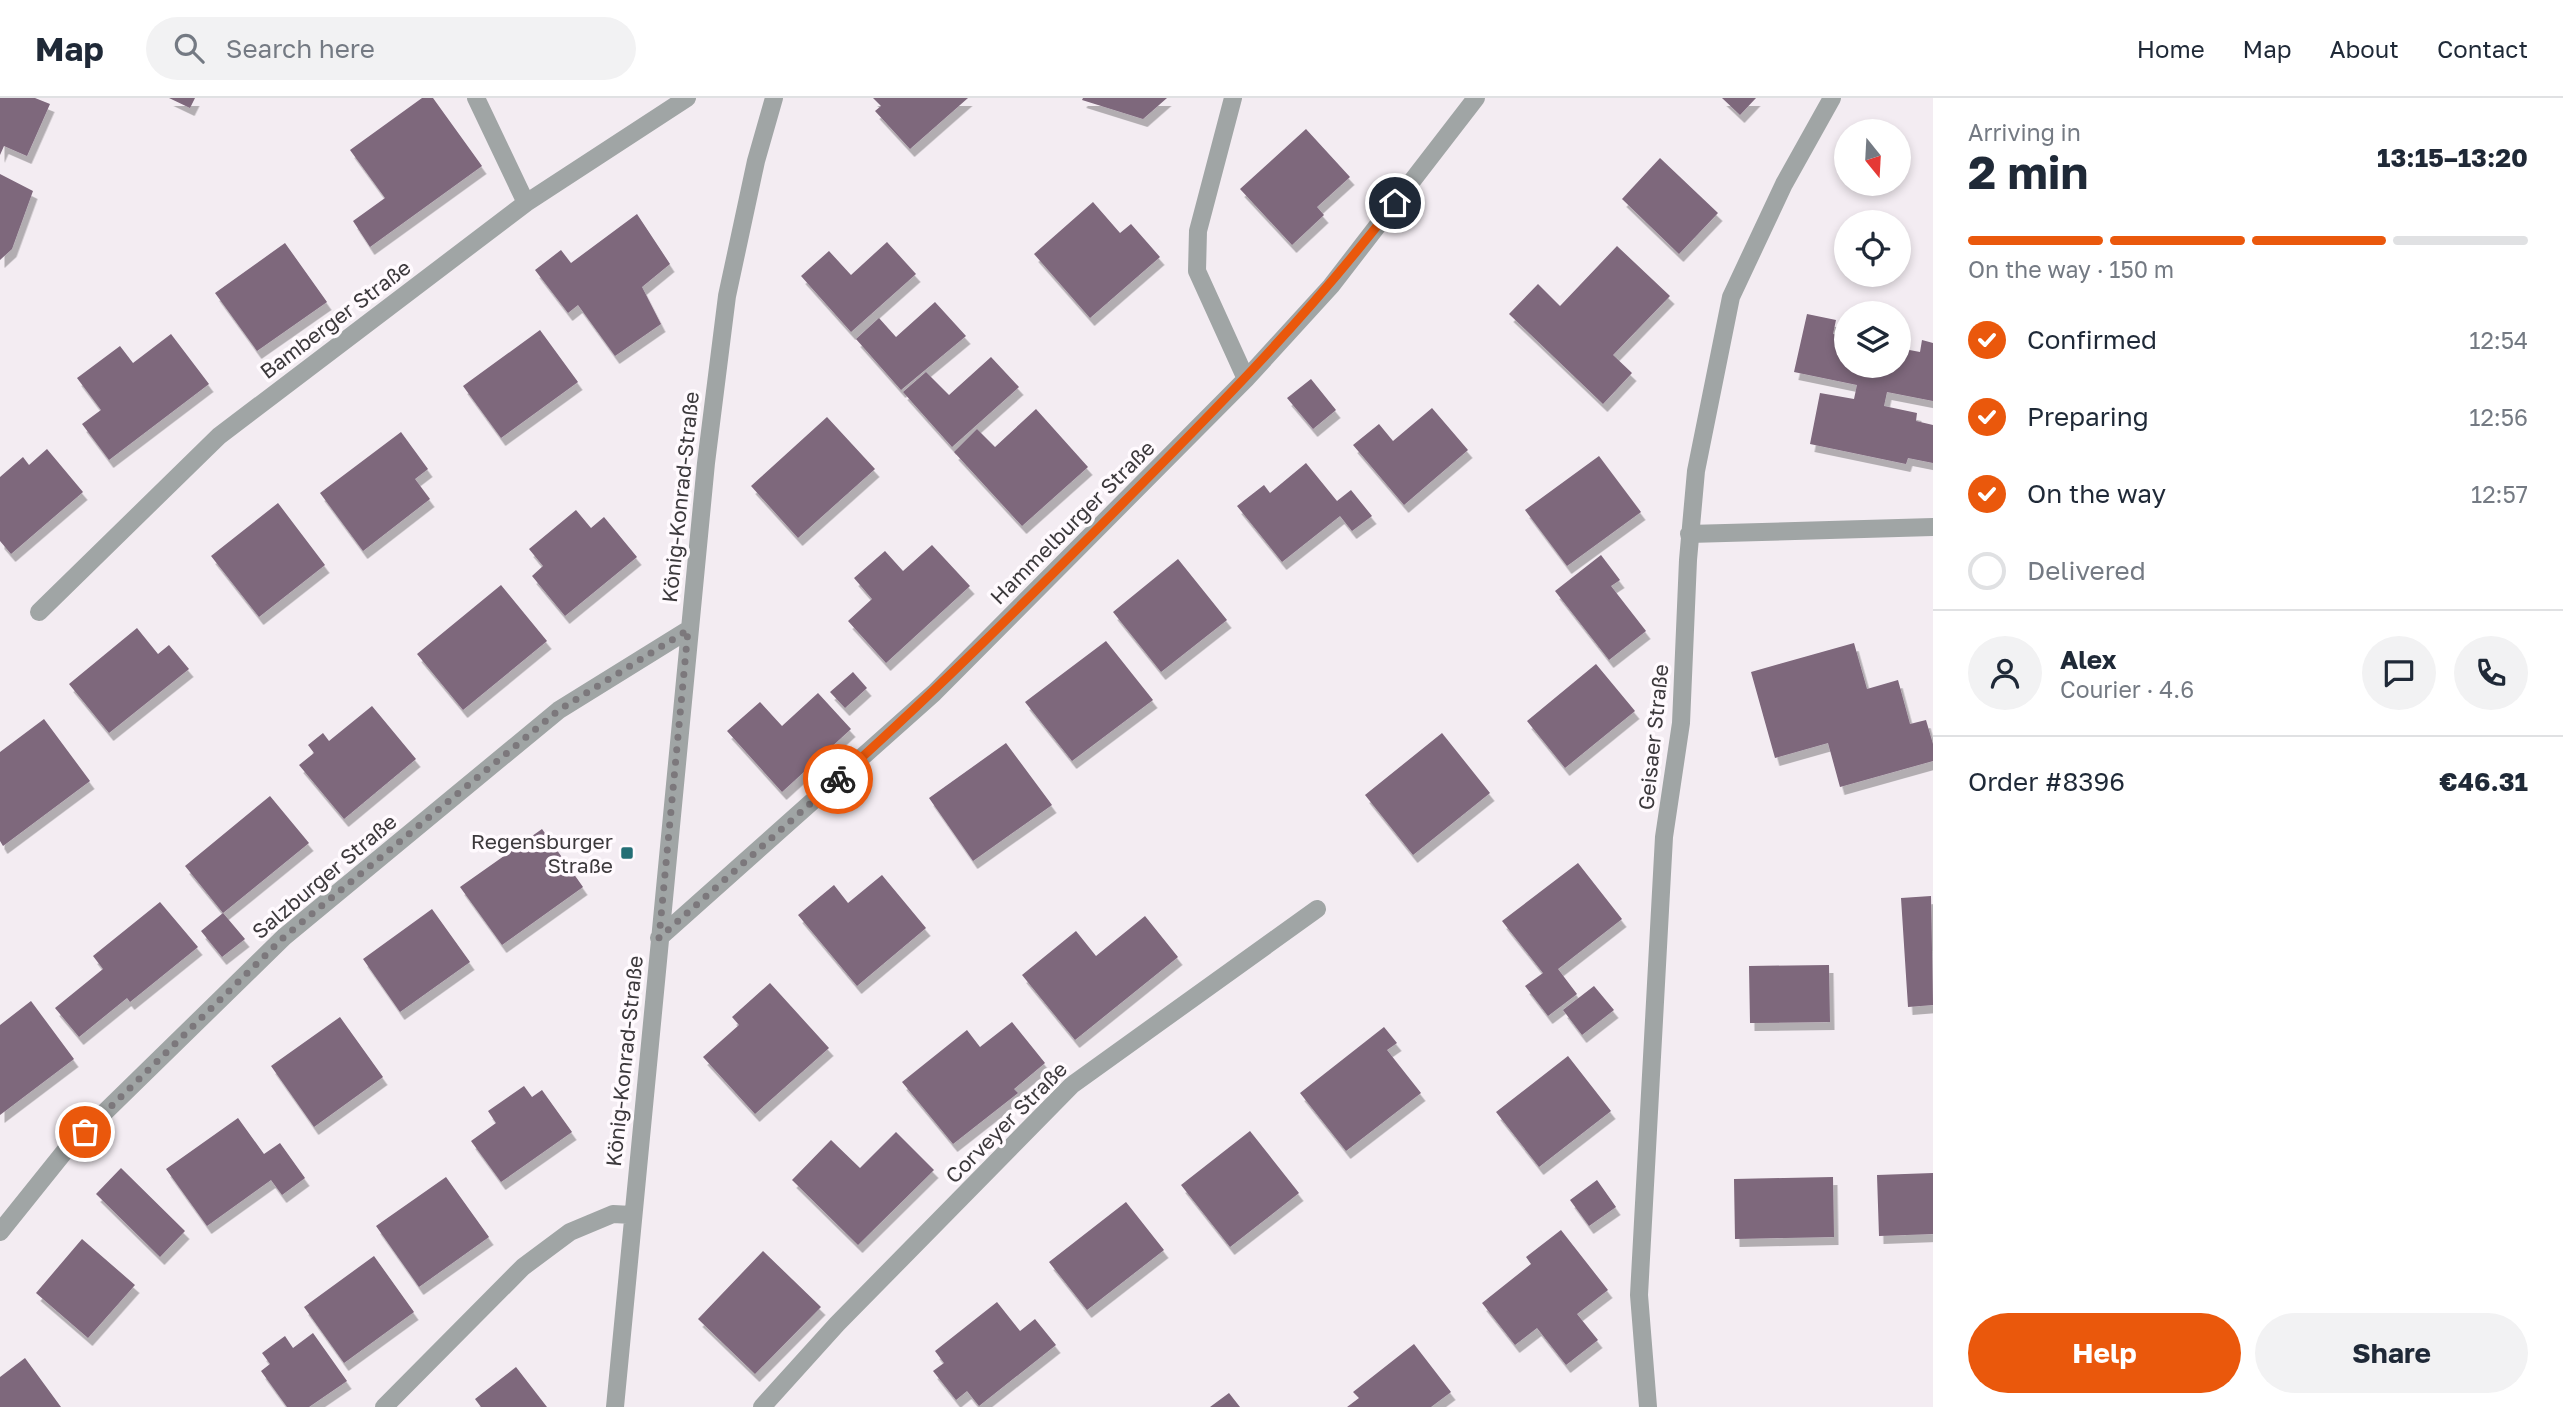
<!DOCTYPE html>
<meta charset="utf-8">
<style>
body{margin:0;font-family:"Golos Text",sans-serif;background:#f2f2f3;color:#1f2937;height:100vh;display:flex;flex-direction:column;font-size:26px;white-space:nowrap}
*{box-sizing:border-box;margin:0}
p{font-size:23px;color:#747a83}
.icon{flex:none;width:38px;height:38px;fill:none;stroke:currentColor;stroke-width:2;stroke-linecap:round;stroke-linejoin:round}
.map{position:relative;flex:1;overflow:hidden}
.panel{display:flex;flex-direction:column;background:#fff;width:630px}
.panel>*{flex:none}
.needle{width:46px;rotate:162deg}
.fabs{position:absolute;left:1834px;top:21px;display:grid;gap:14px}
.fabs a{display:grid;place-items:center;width:77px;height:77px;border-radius:50%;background:#fff;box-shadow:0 4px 10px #0003;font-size:35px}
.pin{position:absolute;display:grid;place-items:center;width:60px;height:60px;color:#fff;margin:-30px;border:4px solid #fff;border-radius:50%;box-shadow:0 2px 7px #0007}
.courier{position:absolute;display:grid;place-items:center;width:70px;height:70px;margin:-35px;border:5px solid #ea580c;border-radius:50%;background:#fff;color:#222;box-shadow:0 2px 9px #0007}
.overview em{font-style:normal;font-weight:700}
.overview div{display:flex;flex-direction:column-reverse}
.overview{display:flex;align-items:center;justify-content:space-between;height:119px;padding:0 35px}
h1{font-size:46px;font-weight:700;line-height:52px}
.bar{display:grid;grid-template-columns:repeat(4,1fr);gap:10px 7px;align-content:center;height:84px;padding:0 35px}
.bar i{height:9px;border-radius:5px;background:#e0e1e3}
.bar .current{background:#ea580c}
.bar p{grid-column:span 4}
.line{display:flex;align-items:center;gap:18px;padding:0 35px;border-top:2px solid #e0e1e3}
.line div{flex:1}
.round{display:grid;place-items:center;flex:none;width:74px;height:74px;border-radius:37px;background:#f2f2f3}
ol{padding:0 35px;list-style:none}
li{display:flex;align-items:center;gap:21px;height:77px}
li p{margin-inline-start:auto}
li .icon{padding:7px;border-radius:50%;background:#ea580c;color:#fff;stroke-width:4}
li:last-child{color:#747a83}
li i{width:38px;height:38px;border:4px solid #e0e1e3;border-radius:50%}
.cta{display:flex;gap:14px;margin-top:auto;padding:14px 35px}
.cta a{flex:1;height:80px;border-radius:42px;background:#ea580c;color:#fff;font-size:28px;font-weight:700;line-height:80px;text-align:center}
.cta a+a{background:#f2f2f3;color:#1f2937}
header{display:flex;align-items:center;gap:42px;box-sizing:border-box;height:98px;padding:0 35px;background:#fff;border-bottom:2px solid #e0e1e3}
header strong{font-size:33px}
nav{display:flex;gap:38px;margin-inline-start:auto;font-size:24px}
.search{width:490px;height:63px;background:#f2f2f3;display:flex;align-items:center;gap:18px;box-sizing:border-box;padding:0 24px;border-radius:38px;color:#747a83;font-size:26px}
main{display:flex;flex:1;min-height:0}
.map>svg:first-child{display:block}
</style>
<header>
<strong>Map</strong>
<div class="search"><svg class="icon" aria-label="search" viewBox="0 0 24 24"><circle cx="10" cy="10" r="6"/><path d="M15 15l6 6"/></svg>Search here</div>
<nav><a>Home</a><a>Map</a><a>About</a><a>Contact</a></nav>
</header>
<main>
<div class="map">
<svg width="1933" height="1309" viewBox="0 0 1933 1309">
<defs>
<filter id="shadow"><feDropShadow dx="4.5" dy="8" stdDeviation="0" flood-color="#0004"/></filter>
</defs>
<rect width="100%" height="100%" fill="#f3ecf2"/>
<path fill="#7e677c" filter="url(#shadow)" d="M 0,0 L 35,0 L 50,6 L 27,58 L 4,48 L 0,57 Z
M 169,0 L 195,0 L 190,10 Z
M 422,0 L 433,0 L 482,68 L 370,149 L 353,123 L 385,100 L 350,52 Z
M 873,0 L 968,0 L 910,51 L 875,13 L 881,8 Z
M 1083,0 L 1167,0 L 1143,21 L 1082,2 Z
M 1722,0 L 1756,0 L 1740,17 Z
M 1306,31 L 1350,79 L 1317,109 L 1324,117 L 1292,147 L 1240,91 Z
M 1660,60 L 1718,115 L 1679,156 L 1622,101 Z
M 0,76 L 33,93 L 12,151 L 0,162 Z
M 1093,104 L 1120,135 L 1131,126 L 1160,159 L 1090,220 L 1034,156 Z
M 637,116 L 670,166 L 642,189 L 661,226 L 615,258 L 578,207 L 568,215 L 535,172 L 561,152 L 571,165 Z
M 887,144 L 916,176 L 851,234 L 801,178 L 829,153 L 851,177 Z
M 285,145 L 327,204 L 257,253 L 215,195 Z
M 1617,148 L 1670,198 L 1613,257 L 1632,275 L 1603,306 L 1509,216 L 1538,186 L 1560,208 Z
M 935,204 L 966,238 L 901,292 L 856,241 L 879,220 L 896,239 Z
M 1807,216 L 1836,222 L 1833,236 L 1846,238 L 1846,268 L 1899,268 L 1899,250 L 1920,254 L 1922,242 L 1933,245 L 1933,303 L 1887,294 L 1884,308 L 1917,315 L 1916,323 L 1933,327 L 1933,365 L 1908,360 L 1906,366 L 1810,346 L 1820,295 L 1854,301 L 1857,287 L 1794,274 Z
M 540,232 L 578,284 L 501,340 L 463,288 Z
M 171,236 L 209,286 L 109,362 L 82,326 L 101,312 L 77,280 L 120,248 L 133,265 Z
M 991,259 L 1019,289 L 952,349 L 903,294 L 926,274 L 949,297 Z
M 1311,281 L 1336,312 L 1313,331 L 1287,300 Z
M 1432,310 L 1468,352 L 1404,407 L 1353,347 L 1379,326 L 1393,343 Z
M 1036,311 L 1088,369 L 1022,428 L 954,354 L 977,331 L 995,349 Z
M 827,319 L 875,371 L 798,440 L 751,388 Z
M 401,334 L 428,371 L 415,381 L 430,401 L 363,453 L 320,395 Z
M 47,351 L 83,394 L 11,456 L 0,443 L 0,379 L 23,359 L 29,367 Z
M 1599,358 L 1641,414 L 1567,468 L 1525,412 Z
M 1306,365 L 1337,403 L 1351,392 L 1372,418 L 1352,433 L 1340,418 L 1282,464 L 1237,408 L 1264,387 L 1270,395 Z
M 278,405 L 325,467 L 259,519 L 211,458 Z
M 576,412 L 591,430 L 604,419 L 637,459 L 565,518 L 532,478 L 543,468 L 529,451 Z
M 932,447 L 970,488 L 886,565 L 848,523 L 872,501 L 854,480 L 885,453 L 903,473 Z
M 1601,457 L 1620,482 L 1611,488 L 1646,533 L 1609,562 L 1555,493 Z
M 1178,461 L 1227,522 L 1161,574 L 1113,514 Z
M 501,487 L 547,543 L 463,612 L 417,556 Z
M 137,530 L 158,556 L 169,547 L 189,571 L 109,635 L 69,586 Z
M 1106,543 L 1153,602 L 1072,663 L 1025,604 Z
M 1854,545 L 1867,591 L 1898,582 L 1910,626 L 1926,622 L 1933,646 L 1933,663 L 1840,689 L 1828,645 L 1775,660 L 1751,574 Z
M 1596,566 L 1635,613 L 1565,670 L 1527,623 Z
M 853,574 L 867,590 L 845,610 L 830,594 Z
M 818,595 L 851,631 L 782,694 L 727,633 L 760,604 L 782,628 Z
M 372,608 L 416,661 L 344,721 L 299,667 L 314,655 L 308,647 L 323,635 L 329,643 Z
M 44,621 L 90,683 L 3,748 L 0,743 L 0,654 Z
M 1442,635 L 1490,695 L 1413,757 L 1365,697 Z
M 1006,645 L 1052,707 L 973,763 L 929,700 Z
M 270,698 L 309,745 L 223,815 L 185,768 Z
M 542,731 L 583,789 L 502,847 L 460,789 Z
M 1578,765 L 1622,821 L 1558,871 L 1577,896 L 1548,918 L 1525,888 L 1543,875 L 1502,823 Z
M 882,777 L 926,830 L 857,888 L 798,817 L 834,787 L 848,805 Z
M 1931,798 L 1933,907 L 1908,909 L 1901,800 Z
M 160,804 L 198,849 L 130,904 L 127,900 L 79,939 L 55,910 L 103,871 L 93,858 Z
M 432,811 L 470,864 L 400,914 L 363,861 Z
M 223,815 L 245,841 L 222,859 L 201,833 Z
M 1145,818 L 1178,859 L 1075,942 L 1022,877 L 1076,833 L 1096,858 Z
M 1829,867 L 1830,924 L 1750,925 L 1749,868 Z
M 770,885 L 829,950 L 755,1016 L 703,959 L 739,927 L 732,919 Z
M 1594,888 L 1614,912 L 1582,937 L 1563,912 Z
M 31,903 L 74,961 L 0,1017 L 0,927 Z
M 340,919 L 383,979 L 314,1029 L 271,968 Z
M 1012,924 L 1045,965 L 1014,991 L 1018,995 L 953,1046 L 902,984 L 967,932 L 980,949 Z
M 1384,929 L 1397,945 L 1387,952 L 1421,995 L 1346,1053 L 1300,995 Z
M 1568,958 L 1611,1013 L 1539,1069 L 1496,1014 Z
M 524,988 L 532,999 L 542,992 L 572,1034 L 501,1084 L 471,1043 L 496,1025 L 488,1013 Z
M 238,1020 L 264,1056 L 280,1045 L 305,1080 L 282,1097 L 271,1082 L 207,1128 L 166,1071 Z
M 1250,1033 L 1299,1095 L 1230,1149 L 1181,1087 Z
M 896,1034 L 934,1072 L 858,1147 L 792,1082 L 831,1042 L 860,1070 Z
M 121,1070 L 185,1133 L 160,1159 L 96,1096 Z
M 1933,1075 L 1933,1136 L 1879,1138 L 1877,1077 Z
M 446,1079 L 489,1139 L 419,1189 L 376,1128 Z
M 1833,1079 L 1834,1139 L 1735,1141 L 1734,1081 Z
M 1597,1082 L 1616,1109 L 1589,1128 L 1570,1102 Z
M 1126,1104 L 1164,1152 L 1087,1212 L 1049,1164 Z
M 1561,1132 L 1608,1192 L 1577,1216 L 1598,1242 L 1566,1267 L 1537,1230 L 1515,1247 L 1482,1205 L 1531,1166 L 1526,1159 Z
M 82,1141 L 135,1187 L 88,1240 L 36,1195 Z
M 763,1153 L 821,1209 L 755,1276 L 698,1221 Z
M 374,1158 L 414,1214 L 344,1265 L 304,1209 Z
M 997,1204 L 1020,1233 L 1035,1221 L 1056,1247 L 979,1308 L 967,1293 L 956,1302 L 933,1273 L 944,1265 L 935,1253 Z
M 313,1235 L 347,1283 L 309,1309 L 287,1309 L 261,1273 L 270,1266 L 262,1255 L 285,1238 L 293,1250 Z
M 1414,1246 L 1451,1294 L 1431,1309 L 1347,1309 L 1359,1300 L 1353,1294 Z
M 25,1260 L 61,1309 L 0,1309 L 0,1279 Z
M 516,1269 L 547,1309 L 481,1309 L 475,1301 Z
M 1229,1295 L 1240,1309 L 1210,1309 Z"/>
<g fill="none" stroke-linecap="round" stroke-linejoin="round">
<path stroke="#a0a5a5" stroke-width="18" d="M 476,0 L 526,105
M 1233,0 L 1198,133 L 1197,173 L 1246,281
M 1689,436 L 1933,429
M 39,514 L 219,338 L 526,105 L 687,0
M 659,840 L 934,595 L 1246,281 L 1331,188 L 1476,0
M 0,1134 L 65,1053 L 284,839 L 559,612 L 688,532
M 384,1309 L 523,1169 L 570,1134 L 613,1116 L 632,1117
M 615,1309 L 706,365 L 727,198 L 756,63 L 774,0
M 762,1309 L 837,1226 L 1072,987 L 1317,811
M 1648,1309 L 1639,1197 L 1664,739 L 1681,625 L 1688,462 L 1696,373 L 1731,199 L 1784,86 L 1832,0"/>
</g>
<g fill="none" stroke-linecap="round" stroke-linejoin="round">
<path stroke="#7c787c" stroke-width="7" stroke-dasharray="0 12.6" d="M 85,1034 L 284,839 L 559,612 L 688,532 L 659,840 L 838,681"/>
<path stroke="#ea580c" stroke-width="9" d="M 838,681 C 936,593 1028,501 1121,407 C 1219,308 1310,216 1395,105"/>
</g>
<rect fill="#236e75" stroke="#fffafe" stroke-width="2.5" x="620" y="748" width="14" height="14" rx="3.5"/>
<g text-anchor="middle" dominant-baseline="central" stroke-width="7" stroke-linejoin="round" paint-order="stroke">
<g font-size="21" fill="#3c393c" stroke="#fffafe">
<text transform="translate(335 221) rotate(-37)">Bamberger Straße</text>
<text transform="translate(680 399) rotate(-84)">König-Konrad-Straße</text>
<text transform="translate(1072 424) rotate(-45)">Hammelburger Straße</text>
<text transform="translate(1653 639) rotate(-84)">Geisaer Straße</text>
<text transform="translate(324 778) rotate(-40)">Salzburger Straße</text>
<text transform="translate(624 963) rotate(-84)">König-Konrad-Straße</text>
<text transform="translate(1006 1024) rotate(-45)">Corveyer Straße</text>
</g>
<g font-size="21" fill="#3c393c" stroke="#fffafe" text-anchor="end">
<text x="613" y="743">Regensburger<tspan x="613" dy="24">Straße</tspan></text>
</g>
</g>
</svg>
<div class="fabs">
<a><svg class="needle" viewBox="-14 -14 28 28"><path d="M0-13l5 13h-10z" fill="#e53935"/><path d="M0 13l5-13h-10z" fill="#747a83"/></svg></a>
<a><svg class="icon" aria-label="locate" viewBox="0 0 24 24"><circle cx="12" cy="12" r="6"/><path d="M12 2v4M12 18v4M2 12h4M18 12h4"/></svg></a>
<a><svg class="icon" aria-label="layers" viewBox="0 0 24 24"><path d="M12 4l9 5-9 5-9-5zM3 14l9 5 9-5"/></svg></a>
</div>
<div class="pin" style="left:85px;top:1034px;background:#ea580c"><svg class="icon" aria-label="bag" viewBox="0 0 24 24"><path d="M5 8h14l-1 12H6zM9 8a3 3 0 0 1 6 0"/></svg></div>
<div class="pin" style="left:1395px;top:105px;background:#1f2937"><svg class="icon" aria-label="home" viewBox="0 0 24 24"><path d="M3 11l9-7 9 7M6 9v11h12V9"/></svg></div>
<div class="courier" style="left:838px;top:681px"><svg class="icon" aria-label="bike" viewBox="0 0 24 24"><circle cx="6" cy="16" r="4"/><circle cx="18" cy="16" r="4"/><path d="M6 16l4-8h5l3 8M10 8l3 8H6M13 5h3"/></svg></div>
</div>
<section class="panel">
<div class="overview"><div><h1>2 min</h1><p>Arriving in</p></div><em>13:15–13:20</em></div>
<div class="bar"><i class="current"></i><i class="current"></i><i class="current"></i><i></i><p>On the way · 150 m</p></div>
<ol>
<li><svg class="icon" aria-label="check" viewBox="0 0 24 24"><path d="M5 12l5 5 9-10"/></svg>Confirmed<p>12:54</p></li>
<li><svg class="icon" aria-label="check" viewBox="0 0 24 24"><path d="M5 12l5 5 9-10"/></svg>Preparing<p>12:56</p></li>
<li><svg class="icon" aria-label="check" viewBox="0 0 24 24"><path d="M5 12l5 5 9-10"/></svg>On the way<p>12:57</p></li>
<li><i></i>Delivered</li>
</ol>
<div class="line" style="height:126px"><a class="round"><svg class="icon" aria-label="person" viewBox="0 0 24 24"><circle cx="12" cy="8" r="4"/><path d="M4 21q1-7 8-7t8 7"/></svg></a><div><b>Alex</b><p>Courier · 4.6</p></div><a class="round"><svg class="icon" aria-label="chat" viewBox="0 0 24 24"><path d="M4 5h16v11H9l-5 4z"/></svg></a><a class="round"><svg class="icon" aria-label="phone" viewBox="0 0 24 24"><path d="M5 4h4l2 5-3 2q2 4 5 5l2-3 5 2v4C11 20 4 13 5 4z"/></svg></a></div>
<div class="line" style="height:91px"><div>Order #8396</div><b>€46.31</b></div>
<div class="cta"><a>Help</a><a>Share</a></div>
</section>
</main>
